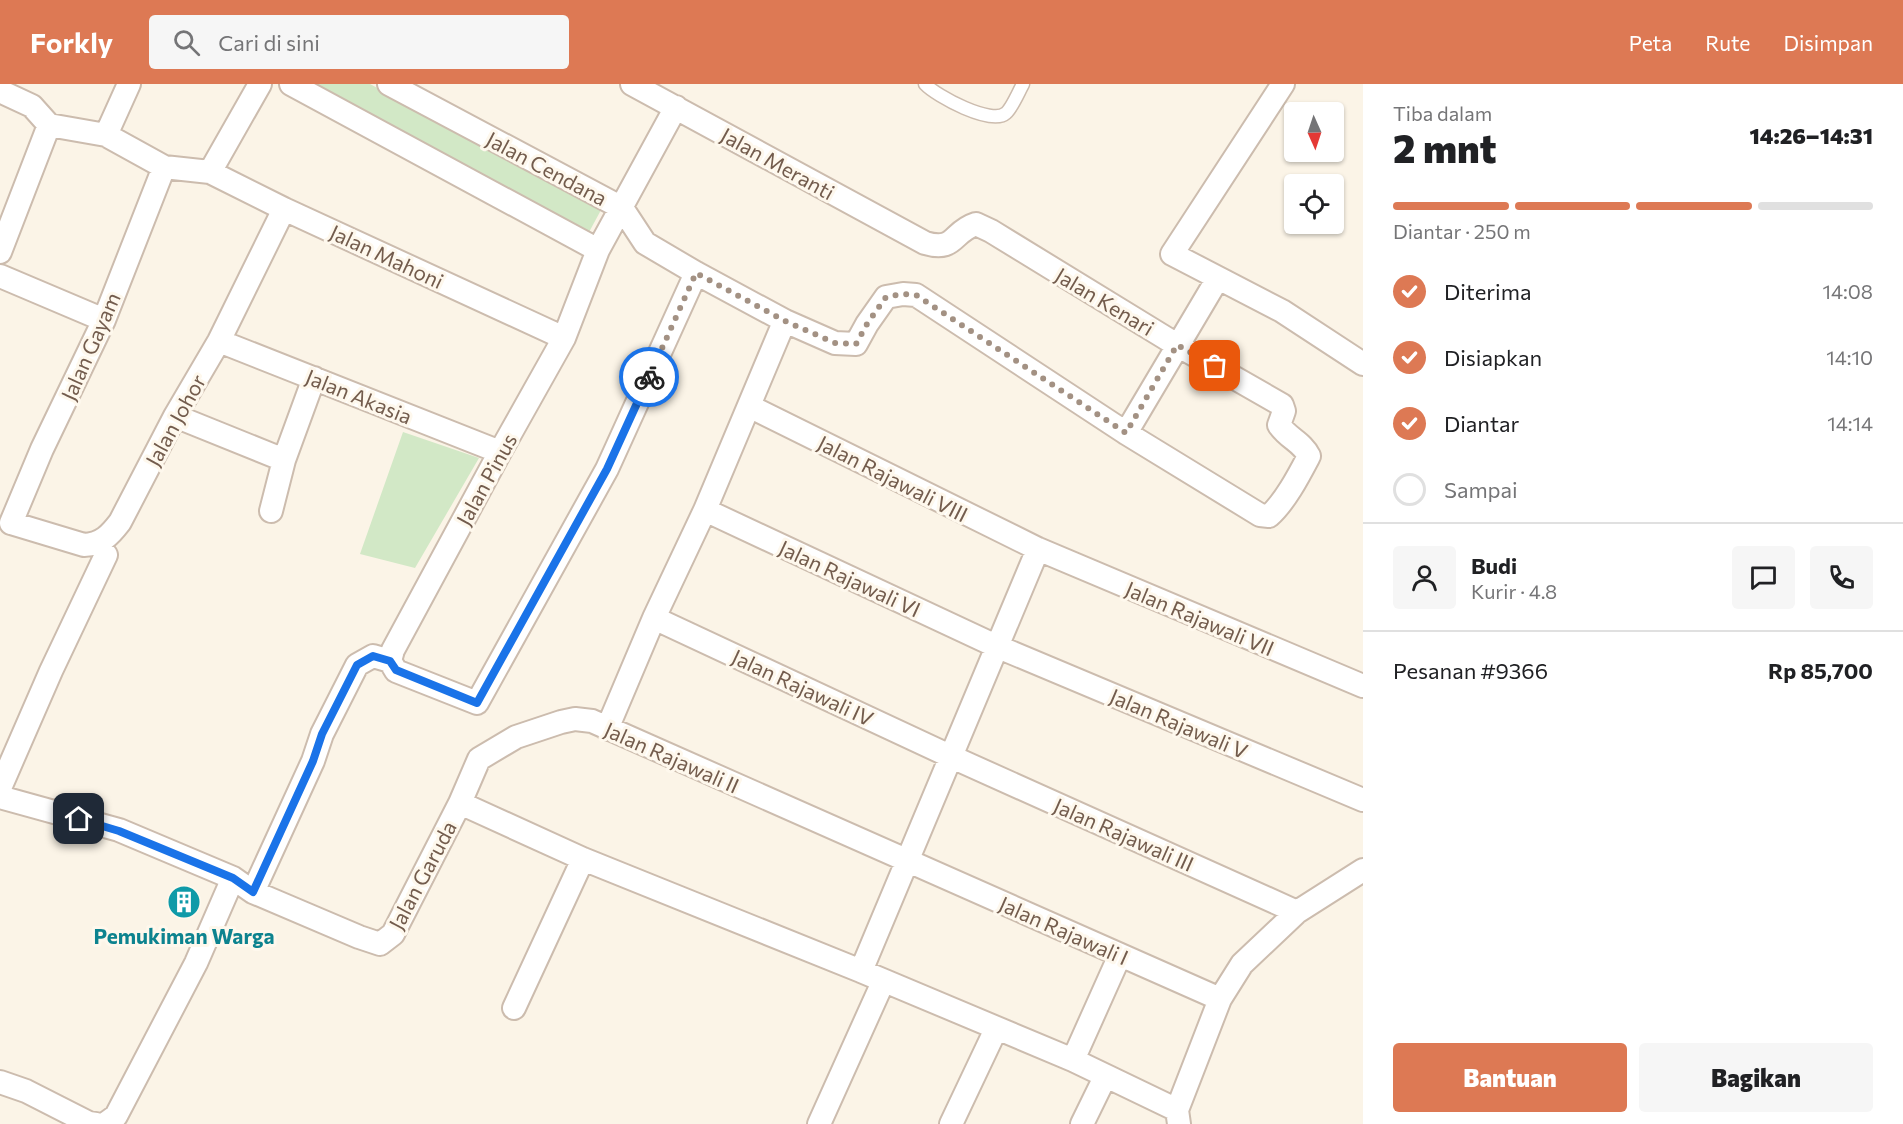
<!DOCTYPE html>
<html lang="id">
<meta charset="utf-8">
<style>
body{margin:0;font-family:Commissioner,sans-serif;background:#f6f6f6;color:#202124;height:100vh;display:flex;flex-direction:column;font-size:22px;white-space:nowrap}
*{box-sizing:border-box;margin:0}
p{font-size:20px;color:#757577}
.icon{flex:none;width:33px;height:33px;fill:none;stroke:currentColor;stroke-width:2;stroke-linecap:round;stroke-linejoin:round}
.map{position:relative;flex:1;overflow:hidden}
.sheet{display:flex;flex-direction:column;background:#fff;width:540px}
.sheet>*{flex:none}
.needle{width:39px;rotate:177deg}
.controls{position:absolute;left:1284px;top:18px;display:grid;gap:12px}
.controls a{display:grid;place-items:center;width:60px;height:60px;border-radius:6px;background:#fff;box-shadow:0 2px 4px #0004;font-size:30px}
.pin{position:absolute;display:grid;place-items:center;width:51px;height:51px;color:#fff;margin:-26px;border-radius:12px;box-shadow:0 3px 9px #0006}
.courier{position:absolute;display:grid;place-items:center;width:60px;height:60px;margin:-30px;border:4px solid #1a73e8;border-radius:50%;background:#fff;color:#222;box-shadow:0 2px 8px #0007}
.head em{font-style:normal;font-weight:800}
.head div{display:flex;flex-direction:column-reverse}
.head{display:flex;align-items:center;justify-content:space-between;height:102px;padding:0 30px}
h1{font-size:39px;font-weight:800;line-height:45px}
.bar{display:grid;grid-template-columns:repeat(4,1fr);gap:9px 6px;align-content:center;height:72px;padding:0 30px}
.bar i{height:8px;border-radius:4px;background:#e0e0e0}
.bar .selected{background:#dd7954}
.bar p{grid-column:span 4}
.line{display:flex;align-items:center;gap:15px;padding:0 30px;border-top:2px solid #e0e0e0}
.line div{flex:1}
.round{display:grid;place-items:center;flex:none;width:63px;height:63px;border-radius:6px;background:#f6f6f6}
ol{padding:0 30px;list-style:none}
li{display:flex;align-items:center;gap:18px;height:66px}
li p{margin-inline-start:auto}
li .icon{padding:6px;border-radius:50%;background:#dd7954;color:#fff;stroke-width:4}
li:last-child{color:#757577}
li i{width:33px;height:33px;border:3px solid #e0e0e0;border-radius:50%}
.cta{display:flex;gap:12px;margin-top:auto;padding:12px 30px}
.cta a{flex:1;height:69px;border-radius:6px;background:#dd7954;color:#fff;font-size:24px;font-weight:800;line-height:69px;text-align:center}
.cta a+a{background:#f6f6f6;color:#202124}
header{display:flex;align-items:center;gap:36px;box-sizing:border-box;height:84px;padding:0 30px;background:#dd7954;color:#fff}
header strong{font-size:28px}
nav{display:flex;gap:33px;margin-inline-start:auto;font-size:21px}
.search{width:420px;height:54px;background:#f6f6f6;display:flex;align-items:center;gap:15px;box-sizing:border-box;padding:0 21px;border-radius:6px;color:#757577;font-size:22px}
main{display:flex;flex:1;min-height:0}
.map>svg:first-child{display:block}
</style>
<header>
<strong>Forkly</strong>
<div class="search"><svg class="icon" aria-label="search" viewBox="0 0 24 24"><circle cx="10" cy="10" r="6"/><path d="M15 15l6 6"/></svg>Cari di sini</div>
<nav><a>Peta</a><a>Rute</a><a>Disimpan</a></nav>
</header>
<main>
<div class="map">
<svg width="1363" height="1040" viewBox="0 0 1363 1040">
<rect width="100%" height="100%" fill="#fbf4e7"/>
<path fill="#d2e8c6" d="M 314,0 L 370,0 L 601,126 L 588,150 Z
M 403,348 L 479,374 L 415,484 L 360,470 Z"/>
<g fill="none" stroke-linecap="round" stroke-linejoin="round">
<g stroke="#ccbcae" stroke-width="15">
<path id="lane" d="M 925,0 C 936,12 992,42 1006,29 C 1012,24 1019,7 1023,0"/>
</g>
<g stroke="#ccbcae" stroke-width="26">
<path id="street" d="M 291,0 L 598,166
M 389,0 L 622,124 L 645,159 L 696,189 L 785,237 L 835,259 L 856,260 L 867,240 L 886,213 L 903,210 L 916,211 L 1126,349 L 1260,431 L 1269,432 C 1285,418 1299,391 1309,372 C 1302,358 1289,355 1279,341 L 1284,327 L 1282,321 L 1177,261 L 991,147 L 976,140 C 951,148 956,168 925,159 L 632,0
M 1283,0 L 1172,170 L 1282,227 L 1363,280
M 0,5 L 2,8 L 32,22 L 49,41 L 106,51 L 164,83 L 210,88 L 260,0
M 676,23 L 598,166 L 564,254 L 500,368 L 393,566 L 390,577 L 396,587 L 477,619 L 607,385 L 696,189
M 106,51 L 129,0
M 210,88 L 284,125 L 564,254
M 0,168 L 49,41
M 0,192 L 104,236
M 219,257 L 500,368
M 749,322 L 1038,465 L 1363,602
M 175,332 L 284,376
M 1126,349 L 1218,194
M 705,426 L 996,562 L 1363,716
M 271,427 L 284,376 L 314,294
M 11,439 L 84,461 C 102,460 110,451 120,438 L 175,332 L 219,257 L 284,125
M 11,439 L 42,365 L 104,236 L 164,83
M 654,534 L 952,673 L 1297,828
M 607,645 L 654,534 L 705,426 L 782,243
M 0,704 L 51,587 L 106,471
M 0,713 L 119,746 L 233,794 L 253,808 L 359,853 L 380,860 L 393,850 L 460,719 L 583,775 L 861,887 L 1038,465
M 460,719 L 479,675 L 516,653 L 561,638 L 575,635 L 592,637 L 1220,915
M 253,808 L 313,677 L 322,650 L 357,581 L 373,572 L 390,577
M 861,887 L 1073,976 L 1177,1026
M 514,924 L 583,775
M 1073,976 L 1120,871
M 0,998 L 26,1007 L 89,1039 L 96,1040
M 105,1040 L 116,1032 L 196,879 L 233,794
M 819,1040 L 883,898
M 951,1040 L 996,945
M 1082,1040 L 1105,993
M 1179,1040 L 1177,1026 L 1220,915 L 1242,880 L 1297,828 L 1363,786"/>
</g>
<use href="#lane" stroke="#fff" stroke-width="12"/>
<use href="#street" stroke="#fff" stroke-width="22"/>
</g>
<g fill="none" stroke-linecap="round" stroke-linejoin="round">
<path stroke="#a39183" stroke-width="6" stroke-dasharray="0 10.8" d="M 649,293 L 696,189 L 785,237 L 835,259 L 856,260 L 867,240 L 886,213 L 903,210 L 916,211 L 1126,349 L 1177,261 L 1215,282"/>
<path stroke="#1a73e8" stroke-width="8" d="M 79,735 L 119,747 L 233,794 L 253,808 L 313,677 L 322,650 L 357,581 L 373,572 L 390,577 L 396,586 L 477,619 L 607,385 L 649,293"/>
</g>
<defs>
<g id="building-disc" transform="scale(1.725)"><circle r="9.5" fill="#0f9aa8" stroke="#fef8ed"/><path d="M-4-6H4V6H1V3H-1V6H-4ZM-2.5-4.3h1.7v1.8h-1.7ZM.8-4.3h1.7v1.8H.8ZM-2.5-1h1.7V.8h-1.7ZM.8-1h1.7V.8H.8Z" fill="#fff"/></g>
</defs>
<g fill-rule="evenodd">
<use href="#building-disc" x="184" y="818"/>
</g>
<g text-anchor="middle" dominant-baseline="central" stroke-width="6" stroke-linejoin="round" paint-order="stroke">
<g font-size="21" fill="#735c4d" stroke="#fef8ed">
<text transform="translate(778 79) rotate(29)">Jalan Meranti</text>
<text transform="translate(547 84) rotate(28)">Jalan Cendana</text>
<text transform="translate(387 172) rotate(25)">Jalan Mahoni</text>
<text transform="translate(1105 217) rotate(31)">Jalan Kenari</text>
<text transform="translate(90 262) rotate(-66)">Jalan Gayam</text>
<text transform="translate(359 312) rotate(22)">Jalan Akasia</text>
<text transform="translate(175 336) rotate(-61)">Jalan Johor</text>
<text transform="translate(893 394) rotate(27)">Jalan Rajawali VIII</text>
<text transform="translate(486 395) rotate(-61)">Jalan Pinus</text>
<text transform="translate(850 494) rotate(25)">Jalan Rajawali VI</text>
<text transform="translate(1200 534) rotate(23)">Jalan Rajawali VII</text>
<text transform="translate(803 603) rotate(25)">Jalan Rajawali IV</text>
<text transform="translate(1179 639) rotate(23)">Jalan Rajawali V</text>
<text transform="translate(672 673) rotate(24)">Jalan Rajawali II</text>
<text transform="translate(1124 750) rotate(24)">Jalan Rajawali III</text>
<text transform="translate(422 791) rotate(-62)">Jalan Garuda</text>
<text transform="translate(1064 846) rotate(24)">Jalan Rajawali I</text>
</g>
<g font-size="21" font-weight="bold" fill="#0d838f" stroke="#fef8ed">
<text x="184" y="851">Pemukiman Warga</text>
</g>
</g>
</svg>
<div class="controls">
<a><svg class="needle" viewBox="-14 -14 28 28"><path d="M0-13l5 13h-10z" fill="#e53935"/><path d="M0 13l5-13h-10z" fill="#757577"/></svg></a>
<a><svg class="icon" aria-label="locate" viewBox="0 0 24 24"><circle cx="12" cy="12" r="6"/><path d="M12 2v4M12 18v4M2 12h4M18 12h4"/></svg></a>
</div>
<div class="pin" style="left:1215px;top:282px;background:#ea580c"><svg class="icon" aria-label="bag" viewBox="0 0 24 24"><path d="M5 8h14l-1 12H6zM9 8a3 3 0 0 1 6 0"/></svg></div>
<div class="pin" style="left:79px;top:735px;background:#1f2937"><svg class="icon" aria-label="home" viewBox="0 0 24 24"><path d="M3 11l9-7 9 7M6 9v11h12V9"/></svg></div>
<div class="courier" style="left:649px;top:293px"><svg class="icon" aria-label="bike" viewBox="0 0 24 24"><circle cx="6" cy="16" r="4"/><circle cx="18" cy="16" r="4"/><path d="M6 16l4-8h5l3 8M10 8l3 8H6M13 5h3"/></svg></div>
</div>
<section class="sheet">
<div class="head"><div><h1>2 mnt</h1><p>Tiba dalam</p></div><em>14:26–14:31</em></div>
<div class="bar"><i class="selected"></i><i class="selected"></i><i class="selected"></i><i></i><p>Diantar · 250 m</p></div>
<ol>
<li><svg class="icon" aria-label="check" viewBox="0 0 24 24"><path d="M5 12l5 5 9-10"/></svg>Diterima<p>14:08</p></li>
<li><svg class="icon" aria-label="check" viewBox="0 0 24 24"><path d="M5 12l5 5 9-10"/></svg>Disiapkan<p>14:10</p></li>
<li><svg class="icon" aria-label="check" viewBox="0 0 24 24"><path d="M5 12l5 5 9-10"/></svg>Diantar<p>14:14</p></li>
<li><i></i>Sampai</li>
</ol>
<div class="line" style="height:108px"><a class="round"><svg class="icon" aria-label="person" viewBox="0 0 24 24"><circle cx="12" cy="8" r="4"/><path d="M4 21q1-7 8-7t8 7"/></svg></a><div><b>Budi</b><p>Kurir · 4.8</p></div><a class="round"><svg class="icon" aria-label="chat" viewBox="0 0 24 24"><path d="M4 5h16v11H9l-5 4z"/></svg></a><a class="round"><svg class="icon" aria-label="phone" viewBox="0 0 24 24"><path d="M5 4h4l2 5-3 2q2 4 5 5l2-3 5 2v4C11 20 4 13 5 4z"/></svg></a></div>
<div class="line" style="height:78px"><div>Pesanan #9366</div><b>Rp 85,700</b></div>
<div class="cta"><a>Bantuan</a><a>Bagikan</a></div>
</section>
</main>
